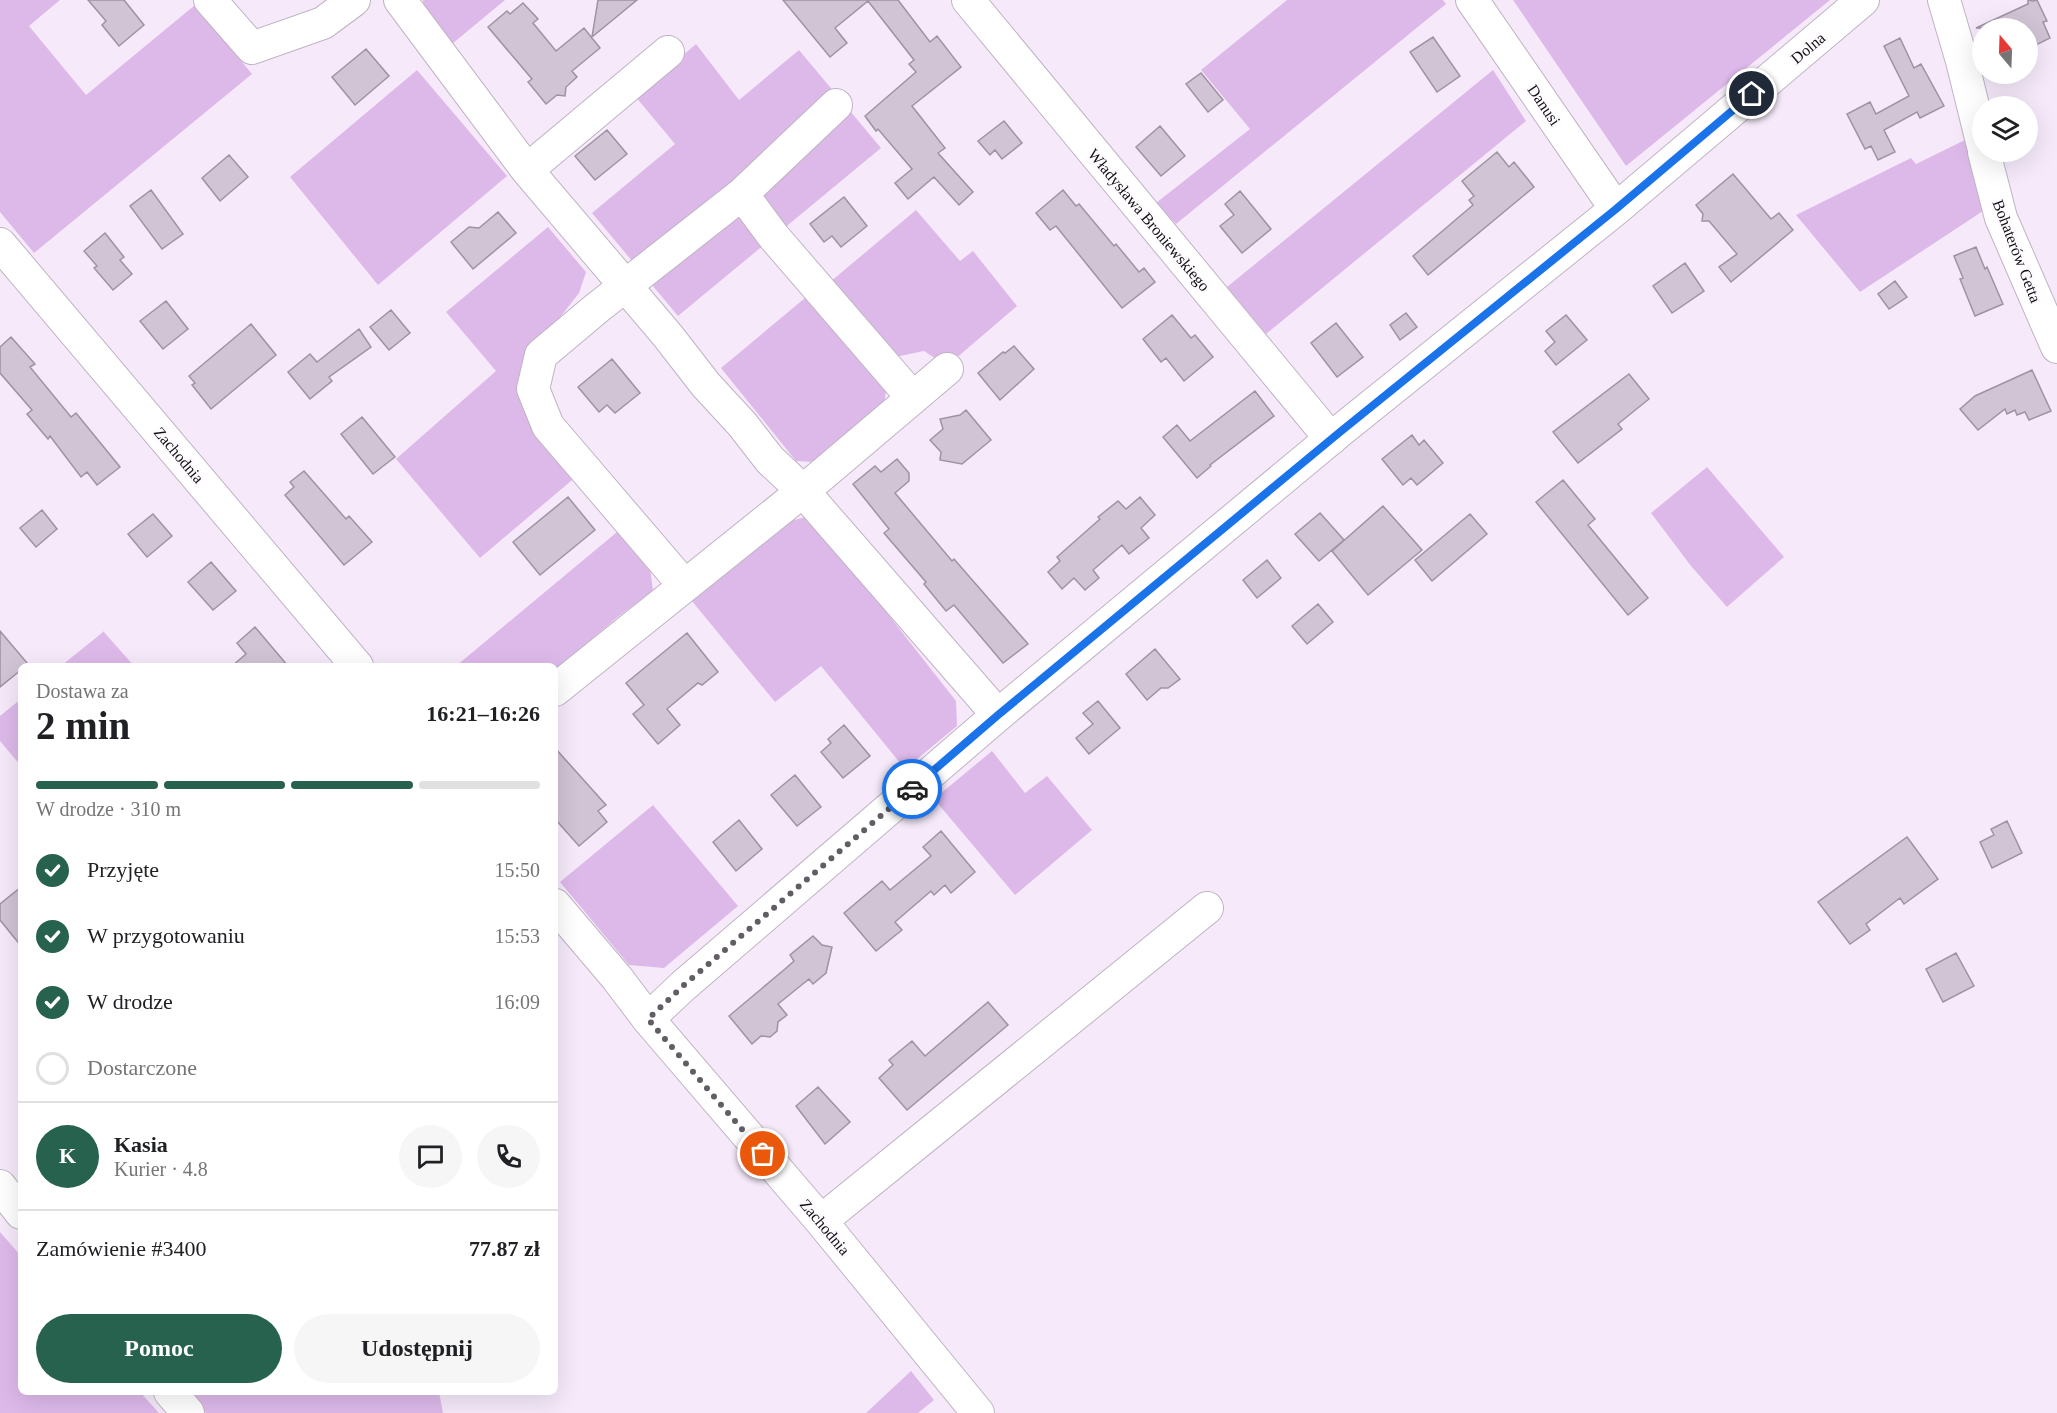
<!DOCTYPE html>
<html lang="pl">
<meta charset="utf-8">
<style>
body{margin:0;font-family:"Times New Roman",serif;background:#f6f6f6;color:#202124;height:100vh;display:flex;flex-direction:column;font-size:22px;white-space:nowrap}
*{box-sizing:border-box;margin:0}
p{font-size:20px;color:#757577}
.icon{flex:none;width:33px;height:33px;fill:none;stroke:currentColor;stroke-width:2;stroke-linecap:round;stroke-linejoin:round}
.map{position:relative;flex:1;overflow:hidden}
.panel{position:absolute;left:18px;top:663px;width:540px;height:732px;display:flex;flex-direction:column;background:#fff;border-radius:9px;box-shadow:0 6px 24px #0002}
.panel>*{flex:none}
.needle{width:39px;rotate:341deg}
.controls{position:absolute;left:1972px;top:18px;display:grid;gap:12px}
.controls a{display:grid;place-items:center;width:66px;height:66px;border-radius:50%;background:#fff;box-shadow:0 6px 24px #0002;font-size:30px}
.pin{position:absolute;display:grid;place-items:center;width:51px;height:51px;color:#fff;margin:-26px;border:3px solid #fff;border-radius:50%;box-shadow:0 2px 6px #0007}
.courier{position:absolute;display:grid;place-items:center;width:60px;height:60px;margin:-30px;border:4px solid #1a73e8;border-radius:50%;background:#fff;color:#222;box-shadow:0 2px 8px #0007}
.headline em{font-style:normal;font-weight:700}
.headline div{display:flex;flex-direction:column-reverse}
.headline{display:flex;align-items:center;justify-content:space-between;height:102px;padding:0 18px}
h1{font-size:39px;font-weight:700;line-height:45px}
.bar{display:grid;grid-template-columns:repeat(4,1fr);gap:9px 6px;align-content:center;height:72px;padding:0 18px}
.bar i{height:8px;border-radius:4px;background:#e0e0e0}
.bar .selected{background:#26624d}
.bar p{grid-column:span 4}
.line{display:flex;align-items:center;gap:15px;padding:0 18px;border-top:2px solid #e0e0e0}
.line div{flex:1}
.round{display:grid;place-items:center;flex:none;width:63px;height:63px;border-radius:32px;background:#f6f6f6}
ol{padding:0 18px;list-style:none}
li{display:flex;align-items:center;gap:18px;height:66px}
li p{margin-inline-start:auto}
li .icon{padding:6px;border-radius:50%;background:#26624d;color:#fff;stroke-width:4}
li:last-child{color:#757577}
li i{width:33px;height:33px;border:3px solid #e0e0e0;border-radius:50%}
.button{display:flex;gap:12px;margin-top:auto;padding:12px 18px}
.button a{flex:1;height:69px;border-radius:36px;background:#26624d;color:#fff;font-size:24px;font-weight:700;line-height:69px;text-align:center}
.button a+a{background:#f6f6f6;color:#202124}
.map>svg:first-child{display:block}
</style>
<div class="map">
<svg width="2057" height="1413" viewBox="0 0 2057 1413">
<rect width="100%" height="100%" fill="#f6eafa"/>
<path fill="#ddb9ea" d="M 0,0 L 60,0 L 29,26 L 86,95 L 195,5 L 252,74 L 34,253 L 0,212 Z
M 423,0 L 505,0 L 452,44 L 424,12 Z
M 1287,0 L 1443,0 L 1446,4 L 1176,224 L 1156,203 L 1250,129 L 1201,70 Z
M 1513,0 L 1830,0 L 1626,166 Z
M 696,44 L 739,100 L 799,50 L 881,148 L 678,316 L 592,213 L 675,144 L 635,96 Z
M 417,70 L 507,176 L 378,285 L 290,177 Z
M 1493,70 L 1526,121 L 1266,334 L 1227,287 Z
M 1969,138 L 1986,209 L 1860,292 L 1796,215 L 1911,158 L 1916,164 Z
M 916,210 L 960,261 L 973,251 L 1017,306 L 947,366 L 924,351 L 895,357 L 830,282 Z
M 548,227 L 586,272 L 579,293 L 526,361 L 578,475 L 480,558 L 396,459 L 496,371 L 446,312 Z
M 811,293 L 887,385 L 884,404 L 814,462 L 796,461 L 721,368 Z
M 1707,467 L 1784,557 L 1727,607 L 1691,566 L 1651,513 Z
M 806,517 L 883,608 L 956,701 L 957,726 L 905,769 L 821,666 L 775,702 L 687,595 L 774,525 Z
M 623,527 L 649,559 L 653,591 L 619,616 L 555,670 L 555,666 L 456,666 Z
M 103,631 L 134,666 L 61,666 L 103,632 Z
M 21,699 L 21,766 L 0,741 L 0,716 Z
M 992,751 L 1025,793 L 1047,776 L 1092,830 L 1015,895 L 934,799 Z
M 653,805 L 738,906 L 664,968 L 629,965 L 560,882 Z
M 0,1232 L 21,1256 L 21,1392 L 140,1392 L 159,1413 L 0,1413 Z
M 911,1371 L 934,1400 L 918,1413 L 866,1413 Z
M 189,1392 L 439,1392 L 443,1413 L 206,1413 Z"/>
<path fill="#d0c4d5" stroke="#9e93a3" stroke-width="1.5" d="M 88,0 L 124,0 L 144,25 L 119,46 L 102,25 L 106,21 Z
M 598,0 L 637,0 L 592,37 Z
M 783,0 L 898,0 L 930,42 L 937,36 L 961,67 L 912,106 L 945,148 L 938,153 L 973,192 L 959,205 L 934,177 L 908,199 L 895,183 L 912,169 L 878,129 L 876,131 L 865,116 L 916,72 L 909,64 L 914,60 L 868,1 L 835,28 L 847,43 L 830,57 Z
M 2028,0 L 2033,1 L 2037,0 L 2047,21 L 2043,22 L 2050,38 L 2028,49 L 2028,28 L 1976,28 L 2028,4 Z
M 523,3 L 538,19 L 533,23 L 556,51 L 584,28 L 600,48 L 572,71 L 577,77 L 566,87 L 565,96 L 557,95 L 546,104 L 528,82 L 532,79 L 488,27 L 507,11 L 510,14 Z
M 1433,37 L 1460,76 L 1437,92 L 1410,52 Z
M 1900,38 L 1914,68 L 1921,64 L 1944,106 L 1920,118 L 1917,112 L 1884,130 L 1895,152 L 1878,160 L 1871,146 L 1865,149 L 1847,114 L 1870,102 L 1876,114 L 1909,96 L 1884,46 Z
M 366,49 L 389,76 L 355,105 L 332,77 Z
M 1201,73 L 1223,100 L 1208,112 L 1186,84 Z
M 1004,121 L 1022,143 L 1002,159 L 995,150 L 990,155 L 978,141 Z
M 1160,126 L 1185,156 L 1161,176 L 1136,147 Z
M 607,130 L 627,154 L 595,180 L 575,156 Z
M 1497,152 L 1509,167 L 1514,162 L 1534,187 L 1428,275 L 1413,256 L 1473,205 L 1469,200 L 1474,196 L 1462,181 Z
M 229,155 L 248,177 L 220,201 L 202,178 Z
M 1733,174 L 1771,219 L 1779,213 L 1793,230 L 1731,282 L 1719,267 L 1737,254 L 1709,221 L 1702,221 L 1703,214 L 1696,205 Z
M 151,190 L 183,234 L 162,249 L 130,206 Z
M 1063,190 L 1076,206 L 1079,204 L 1114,246 L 1116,244 L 1139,272 L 1144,268 L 1155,282 L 1122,308 L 1056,226 L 1050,230 L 1036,213 Z
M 1240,191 L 1271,229 L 1242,253 L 1220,226 L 1234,215 L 1225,204 Z
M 844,197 L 867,226 L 841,247 L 832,236 L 824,242 L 810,224 Z
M 498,212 L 516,233 L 473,269 L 451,242 L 469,227 L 479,228 Z
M 105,233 L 124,257 L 120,260 L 132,274 L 113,290 L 94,268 L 97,266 L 84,251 Z
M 1976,247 L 1985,269 L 1987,267 L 2003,304 L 1975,316 L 1960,279 L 1963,278 L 1954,256 Z
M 1685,263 L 1704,291 L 1672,313 L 1653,286 Z
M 1895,281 L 1907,297 L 1889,309 L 1878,294 Z
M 166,301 L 188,329 L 163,349 L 140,321 Z
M 391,310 L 410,333 L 389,350 L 370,327 Z
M 1406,313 L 1417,327 L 1400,340 L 1390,325 Z
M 1172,315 L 1191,338 L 1195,335 L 1213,357 L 1184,381 L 1166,358 L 1161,362 L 1143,339 Z
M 1566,315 L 1587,340 L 1556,365 L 1545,351 L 1555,342 L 1546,331 Z
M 1336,323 L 1363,357 L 1337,377 L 1311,343 Z
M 251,324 L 276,355 L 211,409 L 192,385 L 195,383 L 189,376 Z
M 359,329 L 371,347 L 329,377 L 332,381 L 310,399 L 288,372 L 310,354 L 317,362 Z
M 11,337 L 35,364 L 30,367 L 71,417 L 76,413 L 120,467 L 97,485 L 87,472 L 81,477 L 50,436 L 48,439 L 27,414 L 32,410 L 0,373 L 0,347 Z
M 1014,346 L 1034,369 L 1000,400 L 978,373 L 1003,352 L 1005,353 Z
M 612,359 L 640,393 L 615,413 L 607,405 L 599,412 L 578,387 Z
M 2032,370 L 2051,411 L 2029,420 L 2025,412 L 2017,415 L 2015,410 L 2007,414 L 2005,409 L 1978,430 L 1960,409 L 1975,396 Z
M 1629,374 L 1649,399 L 1618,424 L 1622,429 L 1578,463 L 1553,432 Z
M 1255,391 L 1274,416 L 1210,465 L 1211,466 L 1197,478 L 1163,437 L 1177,425 L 1190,441 Z
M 966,410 L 991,440 L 962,464 L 940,460 L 941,452 L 930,440 L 943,429 L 940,419 L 960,415 Z
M 362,417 L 395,457 L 373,474 L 341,434 Z
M 1412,435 L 1419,445 L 1424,440 L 1443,463 L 1417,485 L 1411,478 L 1403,485 L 1382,459 Z
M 897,459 L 909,473 L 909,481 L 895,493 L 952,561 L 954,559 L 1028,644 L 1003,663 L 954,605 L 946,611 L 924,584 L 926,582 L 884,533 L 889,529 L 853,484 L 875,466 L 881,472 Z
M 304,471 L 346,519 L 349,516 L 372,542 L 344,565 L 285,495 L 294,487 L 290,482 Z
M 1563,480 L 1595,519 L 1588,525 L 1648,598 L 1628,615 L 1536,502 Z
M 568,497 L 595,530 L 540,575 L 513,542 Z
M 1140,497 L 1155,515 L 1141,528 L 1149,538 L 1129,554 L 1122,545 L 1093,570 L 1099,578 L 1085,590 L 1074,578 L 1062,589 L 1048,572 L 1060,561 L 1057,557 L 1100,519 L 1098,517 L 1118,501 L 1126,509 Z
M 1383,506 L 1422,550 L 1368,595 L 1332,551 Z
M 42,510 L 57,529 L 36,547 L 20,528 Z
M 1320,513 L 1344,540 L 1319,561 L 1295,534 Z
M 153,514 L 172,536 L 147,557 L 128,534 Z
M 1470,514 L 1487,534 L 1432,581 L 1415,560 Z
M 1267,560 L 1281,578 L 1257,598 L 1243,580 Z
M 211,562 L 236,591 L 213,610 L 188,582 Z
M 1318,604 L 1333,622 L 1307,644 L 1292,626 Z
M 255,627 L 288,666 L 232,666 L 246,654 L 237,643 Z
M 0,631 L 28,664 L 21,666 L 21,670 L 0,687 Z
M 687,633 L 718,672 L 702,685 L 698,683 L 667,709 L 680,725 L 658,744 L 633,714 L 644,705 L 626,683 Z
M 1155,649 L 1180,679 L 1168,688 L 1161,688 L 1147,700 L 1126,674 Z
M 1098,701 L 1120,728 L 1089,754 L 1076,738 L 1093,724 L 1083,713 Z
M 844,725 L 870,756 L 843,778 L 821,752 L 831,743 L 828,739 Z
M 555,748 L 606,805 L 598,811 L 607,822 L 579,846 L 555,819 Z
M 795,775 L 821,807 L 797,826 L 771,795 Z
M 739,820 L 762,849 L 736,871 L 713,842 Z
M 2007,821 L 2022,853 L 1992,868 L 1980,842 L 1994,835 L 1991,829 Z
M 941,831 L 975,872 L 951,893 L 945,885 L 934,895 L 931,891 L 895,922 L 902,930 L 876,951 L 844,913 L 882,881 L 890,890 L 931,856 L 923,847 Z
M 1907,837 L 1938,879 L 1904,904 L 1900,898 L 1866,924 L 1870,930 L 1850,944 L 1818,902 Z
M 21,887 L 21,946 L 0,920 L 0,904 Z
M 813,936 L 822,945 L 832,947 L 826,973 L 813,984 L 809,979 L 778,1004 L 787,1015 L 778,1022 L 777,1031 L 770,1037 L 761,1036 L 752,1044 L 729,1016 L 785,969 L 794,961 L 790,955 Z
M 1956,953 L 1974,986 L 1943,1002 L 1926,969 Z
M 988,1002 L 1008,1025 L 907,1110 L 879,1078 L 893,1065 L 889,1060 L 912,1041 L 925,1056 Z
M 818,1087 L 850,1122 L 825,1144 L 796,1106 Z"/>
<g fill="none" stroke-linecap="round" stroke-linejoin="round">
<g stroke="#bfb3c3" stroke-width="34">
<path id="minor" d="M 210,0 L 252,48 L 323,23 L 354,0
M 400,0 L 527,170 L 668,336 L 706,385 L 742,424 L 770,460 L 803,491 L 998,715
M 968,0 L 1331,439
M 1472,0 L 1616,209
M 1944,0 L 1962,61 L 1983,146
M 1984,152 L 2001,218 L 2057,347
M 527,170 L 668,52
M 742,194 L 774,237 L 913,398
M 0,244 L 357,666
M 684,585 L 548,426 L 533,389 L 541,355 L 597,308 L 742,194 L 836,105
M 555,690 L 803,491 L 947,369
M 555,905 L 617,978 L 648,1019 L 821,1221 L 978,1413
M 648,1019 L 683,986 L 998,715 L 1340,431 L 1616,209 L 1863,0
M 0,1186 L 21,1213
M 821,1221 L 1207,908
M 170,1392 L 188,1413"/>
</g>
<use href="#minor" stroke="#fff" stroke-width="32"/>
</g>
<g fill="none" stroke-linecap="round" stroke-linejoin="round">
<path stroke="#625c65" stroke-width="6" stroke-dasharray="0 10.8" d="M 763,1154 L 648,1019 L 683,986 L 912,789"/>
<path stroke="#1a73e8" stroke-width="8" d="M 912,789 L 998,715 L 1340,432 L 1616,209 L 1752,94"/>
</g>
<g text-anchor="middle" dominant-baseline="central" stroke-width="6" stroke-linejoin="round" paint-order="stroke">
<g font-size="16" fill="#130f15" stroke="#fdfbfe">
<text transform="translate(1808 48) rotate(-40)">Dolna</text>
<text transform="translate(1544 105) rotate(56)">Danusi</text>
<text transform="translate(1149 220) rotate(50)">Władysława Broniewskiego</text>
<text transform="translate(2017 251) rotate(69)">Bohaterów Getta</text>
<text transform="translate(179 455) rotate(50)">Zachodnia</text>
<text transform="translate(825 1227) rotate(50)">Zachodnia</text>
</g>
</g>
</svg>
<div class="controls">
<a><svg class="needle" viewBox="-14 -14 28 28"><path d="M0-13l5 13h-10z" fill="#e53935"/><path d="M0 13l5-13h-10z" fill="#757577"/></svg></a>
<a><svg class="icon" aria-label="layers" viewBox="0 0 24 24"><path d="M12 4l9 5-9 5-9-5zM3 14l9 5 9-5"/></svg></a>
</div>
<div class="pin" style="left:763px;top:1154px;background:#ea580c"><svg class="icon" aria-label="bag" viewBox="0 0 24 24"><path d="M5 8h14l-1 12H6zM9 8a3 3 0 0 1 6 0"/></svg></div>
<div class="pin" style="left:1752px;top:94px;background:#1f2937"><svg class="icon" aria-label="home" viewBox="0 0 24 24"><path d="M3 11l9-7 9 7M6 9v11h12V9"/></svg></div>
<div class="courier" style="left:912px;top:789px"><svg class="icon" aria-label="car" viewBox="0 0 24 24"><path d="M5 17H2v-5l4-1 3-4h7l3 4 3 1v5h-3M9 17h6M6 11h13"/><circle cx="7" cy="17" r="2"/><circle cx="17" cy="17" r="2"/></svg></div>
<section class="panel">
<div class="headline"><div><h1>2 min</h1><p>Dostawa za</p></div><em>16:21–16:26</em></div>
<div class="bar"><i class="selected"></i><i class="selected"></i><i class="selected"></i><i></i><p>W drodze · 310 m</p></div>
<ol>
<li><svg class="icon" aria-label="check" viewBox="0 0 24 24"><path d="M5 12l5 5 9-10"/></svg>Przyjęte<p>15:50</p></li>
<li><svg class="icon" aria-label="check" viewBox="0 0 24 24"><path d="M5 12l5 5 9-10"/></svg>W przygotowaniu<p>15:53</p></li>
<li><svg class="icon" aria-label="check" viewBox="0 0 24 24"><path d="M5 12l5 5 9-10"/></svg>W drodze<p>16:09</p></li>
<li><i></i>Dostarczone</li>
</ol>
<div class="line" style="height:108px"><b class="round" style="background:#26624d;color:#fff">K</b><div><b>Kasia</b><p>Kurier · 4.8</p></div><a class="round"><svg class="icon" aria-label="chat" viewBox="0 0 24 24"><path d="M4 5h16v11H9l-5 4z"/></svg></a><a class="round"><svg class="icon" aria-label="phone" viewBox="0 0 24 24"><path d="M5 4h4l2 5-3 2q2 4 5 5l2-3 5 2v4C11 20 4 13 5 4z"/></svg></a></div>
<div class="line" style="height:78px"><div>Zamówienie #3400</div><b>77.87 zł</b></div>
<div class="button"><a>Pomoc</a><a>Udostępnij</a></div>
</section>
</div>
